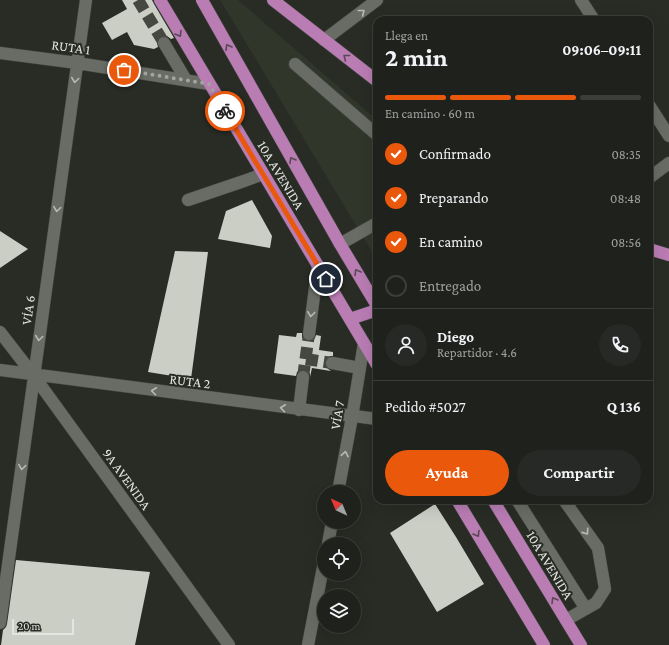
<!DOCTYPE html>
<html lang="es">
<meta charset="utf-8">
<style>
body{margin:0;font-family:"Crimson Pro",serif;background:#262925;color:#f1f3f6;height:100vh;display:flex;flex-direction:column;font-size:15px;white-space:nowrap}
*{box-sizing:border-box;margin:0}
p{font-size:13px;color:#a1a3a3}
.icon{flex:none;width:22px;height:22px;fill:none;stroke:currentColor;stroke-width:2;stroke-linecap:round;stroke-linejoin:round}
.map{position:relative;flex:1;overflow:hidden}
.side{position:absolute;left:373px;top:16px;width:280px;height:488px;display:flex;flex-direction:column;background:#1e211c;border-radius:12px;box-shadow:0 4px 16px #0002,0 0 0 1px #3c3e3b}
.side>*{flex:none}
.needle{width:26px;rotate:316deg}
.controls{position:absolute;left:317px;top:485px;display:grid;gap:8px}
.controls a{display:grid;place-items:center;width:44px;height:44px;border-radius:50%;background:#1e211c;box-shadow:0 4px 16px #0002,0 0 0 1px #3c3e3b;font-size:20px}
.scale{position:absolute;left:12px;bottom:10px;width:62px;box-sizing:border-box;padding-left:4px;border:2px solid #e3e5e0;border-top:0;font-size:11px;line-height:14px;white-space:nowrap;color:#e3e5e0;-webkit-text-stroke:3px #282c25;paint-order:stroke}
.pin{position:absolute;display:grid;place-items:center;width:34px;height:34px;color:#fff;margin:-17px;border:2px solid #fff;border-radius:50%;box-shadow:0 1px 4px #0007}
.courier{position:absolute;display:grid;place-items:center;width:40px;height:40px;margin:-20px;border:3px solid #ea580c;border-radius:50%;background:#fff;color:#222;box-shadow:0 1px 5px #0007}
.overview em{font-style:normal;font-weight:700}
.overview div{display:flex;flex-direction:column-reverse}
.overview{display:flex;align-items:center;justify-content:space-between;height:68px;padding:0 12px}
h1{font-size:26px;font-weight:700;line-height:30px}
.bar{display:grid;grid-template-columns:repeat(4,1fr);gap:6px 4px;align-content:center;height:48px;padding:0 12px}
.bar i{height:5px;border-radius:3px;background:#3c3e3b}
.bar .selected{background:#ea580c}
.bar p{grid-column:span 4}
.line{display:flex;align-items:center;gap:10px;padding:0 12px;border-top:1px solid #3c3e3b}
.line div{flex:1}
.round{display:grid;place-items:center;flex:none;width:42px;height:42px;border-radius:21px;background:#262925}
ol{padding:0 12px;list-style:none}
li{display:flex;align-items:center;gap:12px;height:44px}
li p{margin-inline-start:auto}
li .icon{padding:4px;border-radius:50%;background:#ea580c;color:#fff;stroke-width:4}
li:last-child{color:#a1a3a3}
li i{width:22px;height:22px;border:2px solid #3c3e3b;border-radius:50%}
.cta{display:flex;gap:8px;margin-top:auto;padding:8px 12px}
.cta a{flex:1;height:46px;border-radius:24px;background:#ea580c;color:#fff;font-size:16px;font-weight:700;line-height:46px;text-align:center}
.cta a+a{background:#262925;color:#f1f3f6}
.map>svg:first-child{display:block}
</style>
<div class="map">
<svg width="669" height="645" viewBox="0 0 669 645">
<rect width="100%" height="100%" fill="#282c25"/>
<path fill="#30362a" d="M 220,0 L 238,0 L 377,120 L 377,260 Z"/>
<path fill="#cacec5" d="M 122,0 L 152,0 L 154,4 L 174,38 L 171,39 L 167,36 L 161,36 L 157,40 L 157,43 L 158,47 L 154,49 L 134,45 L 127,32 L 112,40 L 102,23 L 127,9 Z
M 252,200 L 272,236 L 270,248 L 218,239 L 226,211 Z
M 0,231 L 28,249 L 0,268 Z
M 175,251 L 208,252 L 191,379 L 148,372 Z
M 297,333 L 302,333 L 302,337 L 304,340 L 308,341 L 312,341 L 315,338 L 316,335 L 321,336 L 319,350 L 333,352 L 333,356 L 330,356 L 327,358 L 325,362 L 325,365 L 327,368 L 331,371 L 312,368 L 310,377 L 310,374 L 308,371 L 304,370 L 300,370 L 297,372 L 296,376 L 274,373 L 279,335 L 296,337 Z
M 435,504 L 456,537 L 484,584 L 437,612 L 390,533 Z
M 16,560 L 150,572 L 135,645 L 1,645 L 3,630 L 6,627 L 7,624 Z"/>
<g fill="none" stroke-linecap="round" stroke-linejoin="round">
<path stroke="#444841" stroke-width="12" stroke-dasharray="12 6" stroke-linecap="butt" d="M 138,0 L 164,43
M 306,359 L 332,363
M 303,377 L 309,334"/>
<g stroke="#484a45" stroke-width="13">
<path id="minor" d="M 581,0 L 594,20
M 324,40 L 377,0
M 164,43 L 186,80
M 0,53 L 77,63 L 209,84
M 295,64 L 377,135
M 649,105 L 669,136
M 649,178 L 669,163
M 188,200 L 244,181 L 263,174
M 340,244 L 377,223
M 0,332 L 34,376 L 229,645
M 309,334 L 318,265
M 332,363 L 360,368
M 0,370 L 377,419
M 299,410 L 303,377
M 338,492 L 352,417 L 364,343
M 517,500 L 586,609
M 564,500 L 598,548 L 605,589 L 596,603 L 566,620
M 328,544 L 332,522
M 0,623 L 86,0
M 308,645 L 324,562"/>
</g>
<g stroke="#484a45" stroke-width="13">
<path id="major" d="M 160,0 L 377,365
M 202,0 L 340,244 L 377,306
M 273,0 L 377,81
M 649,249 L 669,255
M 350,319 L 377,310
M 457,500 L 544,645
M 493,500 L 581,645"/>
</g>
<use href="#minor" stroke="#686c64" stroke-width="12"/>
<use href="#major" stroke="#b97cb3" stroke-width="12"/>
</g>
<defs><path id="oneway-chevron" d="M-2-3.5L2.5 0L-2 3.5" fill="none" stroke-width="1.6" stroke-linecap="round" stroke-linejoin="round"/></defs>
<g stroke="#b8bbb5">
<use href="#oneway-chevron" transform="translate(362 12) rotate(-38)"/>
<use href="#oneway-chevron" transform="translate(75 80) rotate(98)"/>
<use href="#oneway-chevron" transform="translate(57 209) rotate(98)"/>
<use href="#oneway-chevron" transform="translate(311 314) rotate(97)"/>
<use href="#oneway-chevron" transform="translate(39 338) rotate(98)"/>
<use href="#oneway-chevron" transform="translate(154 391) rotate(-173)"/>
<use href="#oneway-chevron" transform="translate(283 408) rotate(-173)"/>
<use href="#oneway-chevron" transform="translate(345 454) rotate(-79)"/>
<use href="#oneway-chevron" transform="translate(22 467) rotate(98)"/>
<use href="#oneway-chevron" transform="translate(586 532) rotate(55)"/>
</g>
<g stroke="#5b4857">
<use href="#oneway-chevron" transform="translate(179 34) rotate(59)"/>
<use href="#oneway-chevron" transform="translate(228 47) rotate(-120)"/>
<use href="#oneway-chevron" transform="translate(346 57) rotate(-142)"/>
<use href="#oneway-chevron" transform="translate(292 160) rotate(-120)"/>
<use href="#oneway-chevron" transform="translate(357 272) rotate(-121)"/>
<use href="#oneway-chevron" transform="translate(477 534) rotate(59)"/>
<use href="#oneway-chevron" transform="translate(554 600) rotate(-121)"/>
</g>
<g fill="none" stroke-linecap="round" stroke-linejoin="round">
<path stroke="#a2a49f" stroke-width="4" stroke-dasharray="0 7.2" d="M 124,70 L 209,84 L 225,111"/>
<path stroke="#ea580c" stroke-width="5" d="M 225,111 L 326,279"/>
</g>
<g text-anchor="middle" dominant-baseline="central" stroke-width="4" stroke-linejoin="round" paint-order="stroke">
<g font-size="14" fill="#e3e5e0" stroke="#282c25">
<text transform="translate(71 47) rotate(8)">RUTA 1</text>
<text transform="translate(281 175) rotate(59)">10A AVENIDA</text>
<text transform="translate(28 310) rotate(-82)">VÍA 6</text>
<text transform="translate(190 381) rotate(7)">RUTA 2</text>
<text transform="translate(337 415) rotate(-80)">VÍA 7</text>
<text transform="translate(127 479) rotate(54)">9A AVENIDA</text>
<text transform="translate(550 565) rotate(59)">10A AVENIDA</text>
</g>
</g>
</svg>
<div class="controls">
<a><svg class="needle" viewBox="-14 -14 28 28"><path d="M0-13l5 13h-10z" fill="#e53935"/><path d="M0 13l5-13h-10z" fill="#a1a3a3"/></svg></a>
<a><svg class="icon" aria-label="locate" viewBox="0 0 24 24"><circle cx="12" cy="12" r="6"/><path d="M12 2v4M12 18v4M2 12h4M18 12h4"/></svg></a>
<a><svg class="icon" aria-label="layers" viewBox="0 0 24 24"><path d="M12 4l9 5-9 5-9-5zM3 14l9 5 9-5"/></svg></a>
</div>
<div class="scale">20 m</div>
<div class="pin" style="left:124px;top:70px;background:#ea580c"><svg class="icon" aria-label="bag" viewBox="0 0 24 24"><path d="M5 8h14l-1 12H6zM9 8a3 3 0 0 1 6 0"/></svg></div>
<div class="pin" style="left:326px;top:279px;background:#1f2937"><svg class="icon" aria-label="home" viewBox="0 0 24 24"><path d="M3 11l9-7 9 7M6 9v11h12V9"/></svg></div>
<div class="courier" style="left:225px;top:111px"><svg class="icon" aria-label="bike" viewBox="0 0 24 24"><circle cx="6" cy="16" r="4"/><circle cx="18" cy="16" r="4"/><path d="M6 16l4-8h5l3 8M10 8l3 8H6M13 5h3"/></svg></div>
<section class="side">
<div class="overview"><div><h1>2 min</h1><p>Llega en</p></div><em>09:06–09:11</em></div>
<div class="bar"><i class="selected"></i><i class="selected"></i><i class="selected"></i><i></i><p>En camino · 60 m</p></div>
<ol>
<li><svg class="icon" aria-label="check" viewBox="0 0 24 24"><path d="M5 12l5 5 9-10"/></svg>Confirmado<p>08:35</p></li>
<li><svg class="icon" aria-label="check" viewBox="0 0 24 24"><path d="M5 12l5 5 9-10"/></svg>Preparando<p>08:48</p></li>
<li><svg class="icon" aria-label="check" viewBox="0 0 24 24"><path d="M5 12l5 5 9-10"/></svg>En camino<p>08:56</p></li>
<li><i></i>Entregado</li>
</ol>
<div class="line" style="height:72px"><a class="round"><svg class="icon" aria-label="person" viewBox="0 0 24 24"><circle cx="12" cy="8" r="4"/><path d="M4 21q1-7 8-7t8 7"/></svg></a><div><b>Diego</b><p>Repartidor · 4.6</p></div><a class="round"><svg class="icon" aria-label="phone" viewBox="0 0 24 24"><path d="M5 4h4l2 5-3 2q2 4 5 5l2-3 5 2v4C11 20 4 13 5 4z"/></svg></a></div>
<div class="line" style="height:52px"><div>Pedido #5027</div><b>Q 136</b></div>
<div class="cta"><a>Ayuda</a><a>Compartir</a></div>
</section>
</div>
